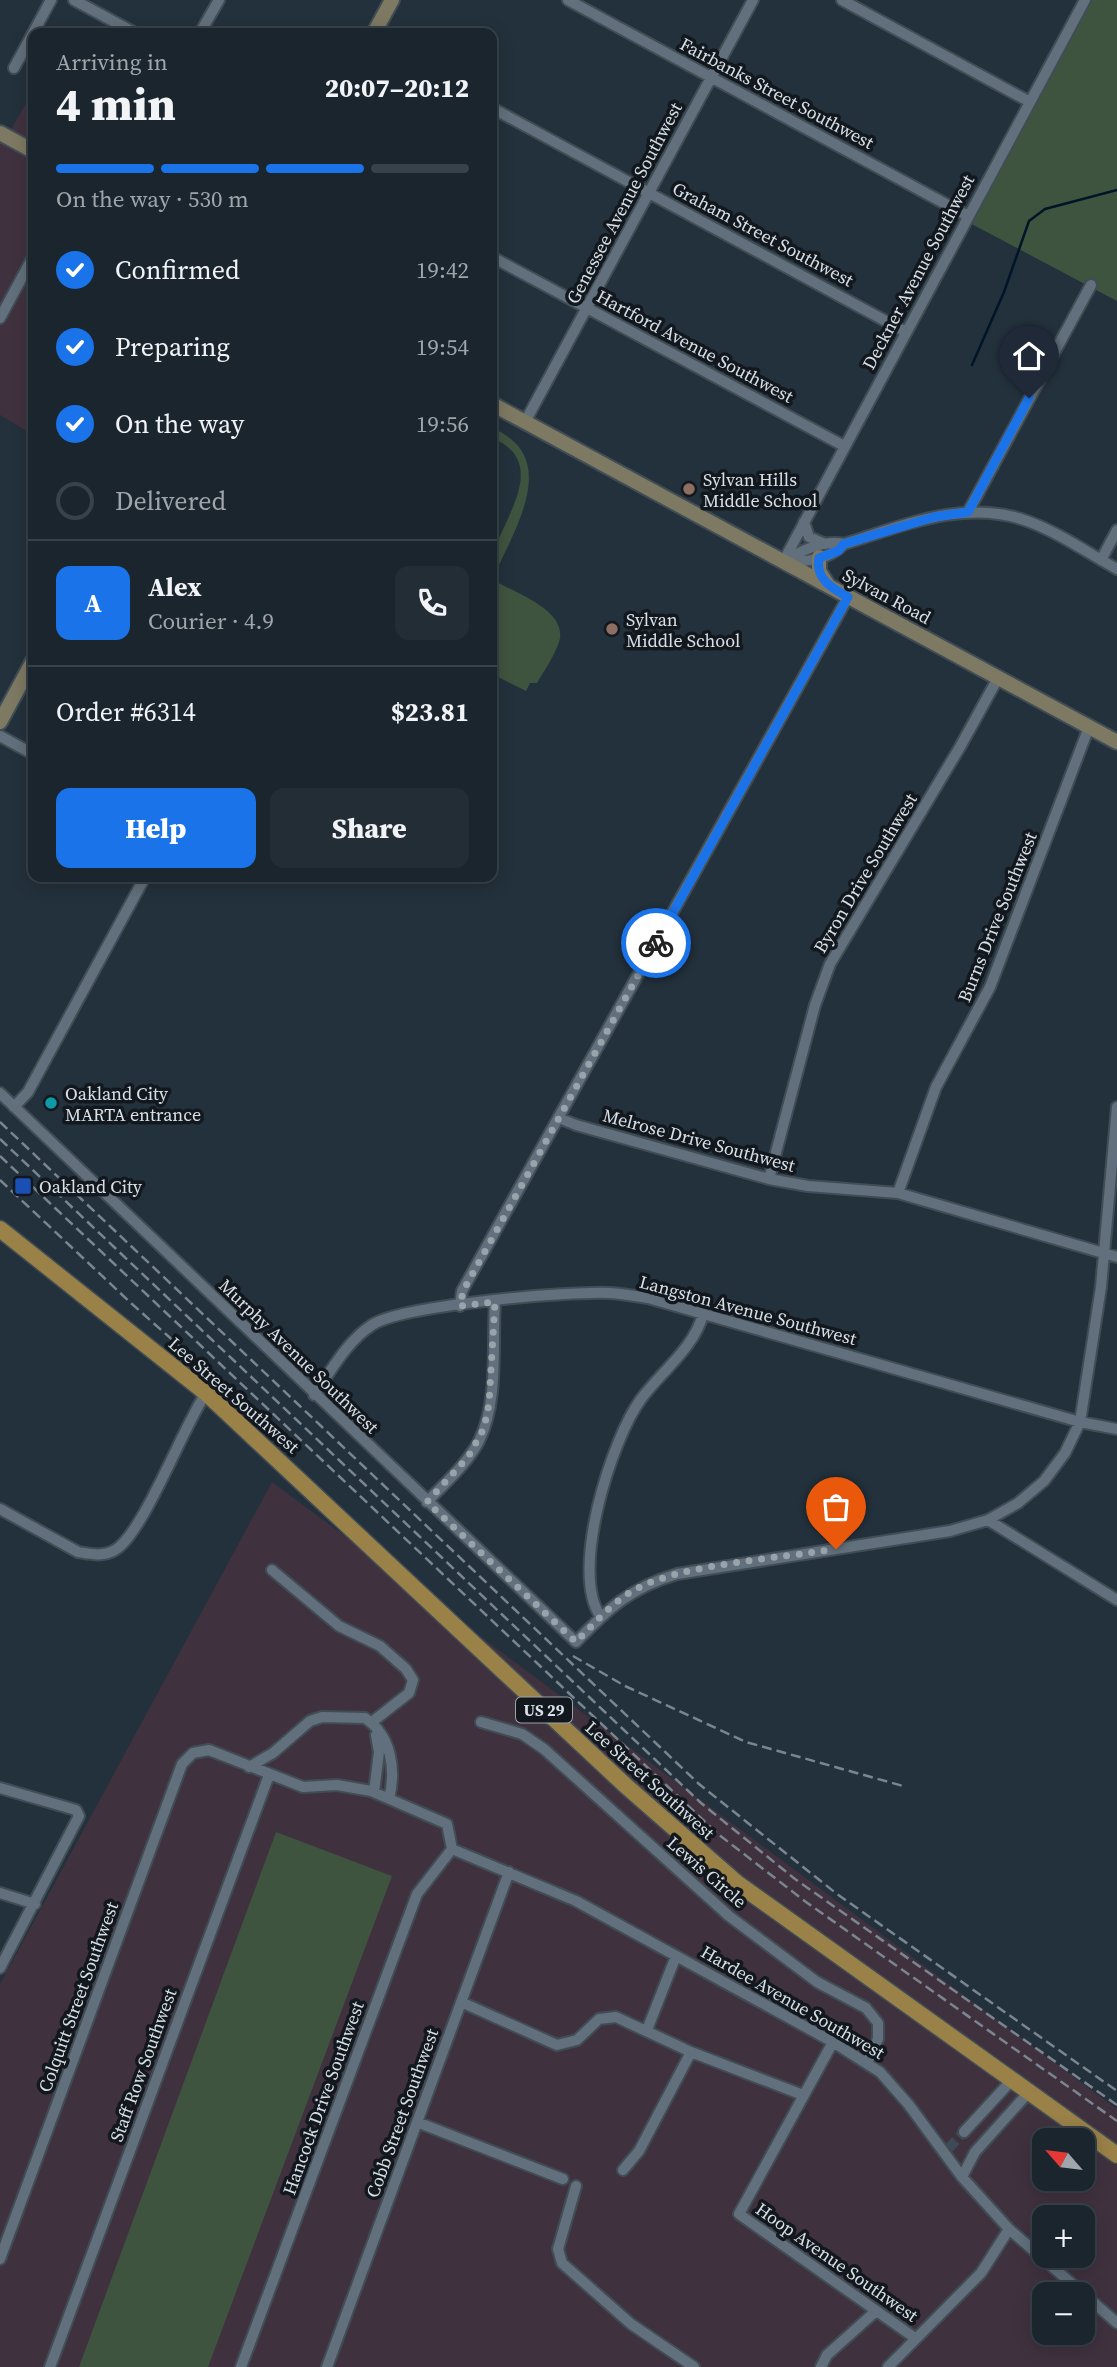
<!DOCTYPE html>
<meta charset="utf-8">
<style>
body{margin:0;font-family:"Source Serif 4",serif;background:#232d35;color:#f1f3f6;height:100vh;display:flex;flex-direction:column;font-size:26px;white-space:nowrap}
*{box-sizing:border-box;margin:0}
p{font-size:23px;color:#9fa5aa}
.icon{flex:none;width:38px;height:38px;fill:none;stroke:currentColor;stroke-width:2;stroke-linecap:round;stroke-linejoin:round}
.map{position:relative;flex:1;overflow:hidden}
.panel{position:absolute;left:28px;top:28px;width:469px;height:854px;display:flex;flex-direction:column;background:#1a252d;border-radius:14px;box-shadow:0 4px 18px #0003,0 0 0 2px #384249}
.panel>*{flex:none}
.needle{width:46px;rotate:298deg}
.tools{position:absolute;left:1032px;top:2128px;display:grid;gap:14px}
.tools a{display:grid;place-items:center;width:63px;height:63px;border-radius:14px;background:#1a252d;box-shadow:0 4px 18px #0003,0 0 0 2px #384249;font-size:35px}
.pin{position:absolute;display:grid;place-items:center;width:60px;height:60px;color:#fff;margin:-72px -30px;border-radius:50% 50% 50% 0;rotate:-45deg;box-shadow:0 0 7px #0007}
.pin .icon{rotate:45deg}
.courier{position:absolute;display:grid;place-items:center;width:70px;height:70px;margin:-35px;border:5px solid #1a73e8;border-radius:50%;background:#fff;color:#222;box-shadow:0 2px 9px #0007}
.head em{font-style:normal;font-weight:800}
.head div{display:flex;flex-direction:column-reverse}
.head{display:flex;align-items:center;justify-content:space-between;height:119px;padding:0 28px}
h1{font-size:46px;font-weight:800;line-height:52px}
.bar{display:grid;grid-template-columns:repeat(4,1fr);gap:10px 7px;align-content:center;height:84px;padding:0 28px}
.bar i{height:9px;border-radius:5px;background:#384249}
.bar .active{background:#1a73e8}
.bar p{grid-column:span 4}
.line{display:flex;align-items:center;gap:18px;padding:0 28px;border-top:2px solid #384249}
.line div{flex:1}
.round{display:grid;place-items:center;flex:none;width:74px;height:74px;border-radius:14px;background:#232d35}
ol{padding:0 28px;list-style:none}
li{display:flex;align-items:center;gap:21px;height:77px}
li p{margin-inline-start:auto}
li .icon{padding:7px;border-radius:50%;background:#1a73e8;color:#fff;stroke-width:4}
li:last-child{color:#9fa5aa}
li i{width:38px;height:38px;border:4px solid #384249;border-radius:50%}
.action{display:flex;gap:14px;margin-top:auto;padding:14px 28px}
.action a{flex:1;height:80px;border-radius:14px;background:#1a73e8;color:#fff;font-size:28px;font-weight:800;line-height:80px;text-align:center}
.action a+a{background:#232d35;color:#f1f3f6}
.map>svg:first-child{display:block}
</style>
<div class="map">
<svg width="1117" height="2367" viewBox="0 0 1117 2367">
<rect width="100%" height="100%" fill="#23313c"/>
<path fill="#40313f" fill-rule="evenodd" d="M 33,91 L 33,435 L 0,415 L 0,129 L 9,133 Z
M 272,1482 L 1117,2109 L 1117,2367 L 0,2367 L 0,1984 ZM 1045,2140 L 1083,2140 L 1083,2179 L 1045,2179 ZM 1045,2217 L 1083,2217 L 1083,2256 L 1045,2256 ZM 1045,2294 L 1083,2294 L 1083,2333 L 1045,2333 Z"/>
<path fill="#3f543f" d="M 1085,0 L 1117,0 L 1117,301 L 964,220 Z
M 492,428 C 564,458 512,532 492,581 C 492,572 490,562 493,553 C 506,515 549,461 492,438 Z
M 495,581 C 517,594 572,612 558,645 C 553,658 544,671 537,683 L 530,683 L 526,691 L 492,674 L 492,589 Z
M 276,1832 L 392,1876 L 208,2367 L 79,2367 Z"/>
<g fill="none" stroke-linecap="round" stroke-linejoin="round">
<path stroke="#001528" stroke-width="2.5" d="M 972,365 L 1004,292 L 1029,221 L 1045,209 L 1117,190"/>
<path stroke="#3e4b56" stroke-width="10" stroke-dasharray="10 5" stroke-linecap="butt" d="M 949,2148 L 964,2132"/>
<g stroke="#414d55" stroke-width="14">
<path id="street" d="M 74,0 L 135,33
M 568,0 L 968,216
M 842,0 L 1030,102
M 200,33 L 219,0
M 14,68 L 51,0
M 492,108 L 906,332
M 492,257 L 844,446
M 0,318 L 33,257
M 525,422 L 753,0
M 968,512 L 1091,285
M 804,522 L 809,537 L 825,544
M 1101,560 L 1117,530
M 784,561 C 803,550 822,540 844,544
M 783,562 L 1085,0
M 785,562 C 805,562 829,560 844,544 C 903,526 965,498 1027,521 C 1058,532 1088,553 1117,569
M 0,736 L 33,754
M 0,1093 L 576,1642 C 609,1608 630,1588 677,1574 L 950,1531 L 988,1520 L 1117,1600
M 14,1107 L 28,1092 L 145,877
M 559,1118 L 576,1125 L 769,1179 L 808,1186 L 898,1193 L 1117,1257
M 769,1179 L 815,1005 L 830,964 L 960,747 L 998,678
M 898,1193 L 936,1087 L 990,987 L 1089,727
M 460,1306 L 462,1291 L 848,597
M 314,1395 C 331,1371 347,1341 372,1325 C 402,1305 570,1291 610,1293 C 623,1294 635,1296 648,1298 L 1080,1422 L 1117,1429
M 427,1502 C 445,1483 467,1464 479,1441 C 499,1401 492,1345 495,1302
M 0,1509 L 78,1552 C 90,1554 104,1557 115,1550 C 143,1534 183,1427 206,1393
M 988,1520 L 1018,1503 L 1044,1481 L 1065,1453 L 1080,1422 L 1101,1287 L 1117,1107
M 272,1570 L 339,1626 L 380,1646 L 406,1669 L 413,1680 L 409,1693 L 372,1722
M 601,1617 C 569,1574 611,1440 641,1399 C 660,1373 695,1347 703,1314
M 481,1722 L 522,1734 L 544,1749 L 729,1916 L 817,1982 L 866,2008 L 878,2023 L 878,2039 L 867,2063
M 249,1767 L 273,1753 L 310,1721 L 322,1717 L 365,1718 C 392,1736 396,1770 389,1799
M 0,1788 L 76,1810 L 79,1816 L 0,1968
M 374,1792 L 379,1752 L 376,1735
M 452,1849 L 576,1901 L 833,2042 L 880,2072 L 909,2105 L 962,2177 L 1009,2229 L 1117,2323
M 0,1893 L 35,1904
M 461,2002 L 557,2045 L 577,2040 L 599,2019 L 616,2017 L 691,2052 L 803,2095
M 647,2030 L 676,1956
M 833,2042 L 739,2214 L 915,2338
M 417,2122 L 563,2179
M 964,2132 L 1011,2081
M 623,2170 L 639,2151 L 691,2052
M 962,2177 L 975,2152 L 1028,2093
M 576,2186 L 558,2249 L 562,2263 L 631,2324 L 694,2367
M 0,2259 L 182,1764 L 193,1753 L 209,1750 L 303,1787 L 337,1785 L 371,1791 L 447,1824 L 452,1849
M 50,2367 L 269,1775
M 241,2367 L 417,1894 L 452,1849
M 327,2367 L 509,1872
M 821,2367 L 827,2355 L 876,2311
M 888,2367 L 981,2273 L 1009,2229"/>
</g>
<g stroke="#414d55" stroke-width="18">
<path id="secondary" d="M 374,33 L 392,0
M 0,133 L 33,151
M 492,404 L 1117,742
M 819,557 L 819,571 L 828,585
M 0,722 L 33,661"/>
</g>
<g stroke="#414d55" stroke-width="19">
<path id="primary" d="M 0,1229 L 206,1393 L 626,1786 L 737,1883 L 1117,2155"/>
</g>
<use href="#street" stroke="#61707c" stroke-width="10"/>
<use href="#secondary" stroke="#7d7962" stroke-width="14"/>
<use href="#primary" stroke="#998148" stroke-width="16"/>
<path stroke="#7a868f" stroke-width="2.5" stroke-dasharray="10 5" stroke-linecap="butt" d="M 0,1122 L 699,1784 L 837,1894 L 1117,2091
M 0,1139 L 701,1803 L 795,1879 L 1117,2105
M 0,1156 L 718,1834 L 806,1902 L 1117,2121
M 0,1180 L 132,1304 L 276,1432
M 573,1656 L 625,1686 L 746,1742 L 903,1786"/>
</g>
<g fill="none" stroke-linecap="round" stroke-linejoin="round">
<path stroke="#98a3ab" stroke-width="7" stroke-dasharray="0 12.6" d="M 656,943 L 463,1291 L 460,1306 L 495,1302 L 489,1404 L 484,1428 L 468,1457 L 427,1502 L 576,1642 C 594,1624 613,1601 636,1589 C 682,1564 782,1558 836,1549"/>
<path stroke="#1a73e8" stroke-width="9" d="M 656,943 L 848,597 C 832,588 815,579 819,558 L 838,551 L 844,544 L 934,517 L 968,512 L 1029,398"/>
</g>
<g fill="#8d6e63" stroke="#12181d" stroke-width="2.5">
<circle cx="689" cy="489" r="7"/>
<circle cx="612" cy="629" r="7"/>
</g>
<circle fill="#0f9aa8" stroke="#12181d" stroke-width="2.5" cx="51" cy="1103" r="7"/>
<rect fill="#1a4fb4" stroke="#12181d" stroke-width="2.5" x="14" y="1177" width="18" height="18" rx="3.5"/>
<g text-anchor="middle" dominant-baseline="central" stroke-width="7" stroke-linejoin="round" paint-order="stroke">
<rect fill="#12181d" stroke="#9ca4aa" stroke-width="2" x="516" y="1697.5" width="56" height="25" rx="5"/>
<g font-size="16" font-weight="bold" fill="#d7e0e7">
<text x="544" y="1710">US 29</text>
</g>
<g font-size="18" fill="#d7e0e7" stroke="#12181d">
<text transform="translate(777 93) rotate(28)">Fairbanks Street Southwest</text>
<text transform="translate(624 203) rotate(-62)">Genessee Avenue Southwest</text>
<text transform="translate(763 234) rotate(28)">Graham Street Southwest</text>
<text transform="translate(918 272) rotate(-62)">Deckner Avenue Southwest</text>
<text transform="translate(695 346) rotate(28)">Hartford Avenue Southwest</text>
<text transform="translate(887 596) rotate(28)">Sylvan Road</text>
<text transform="translate(865 873) rotate(-59)">Byron Drive Southwest</text>
<text transform="translate(997 917) rotate(-68)">Burns Drive Southwest</text>
<text transform="translate(699 1140) rotate(15)">Melrose Drive Southwest</text>
<text transform="translate(748 1310) rotate(15)">Langston Avenue Southwest</text>
<text transform="translate(299 1356) rotate(44)">Murphy Avenue Southwest</text>
<text transform="translate(234 1395) rotate(41)">Lee Street Southwest</text>
<text transform="translate(650 1780) rotate(42)">Lee Street Southwest</text>
<text transform="translate(707 1872) rotate(41)">Lewis Circle</text>
<text transform="translate(78 1997) rotate(-70)">Colquitt Street Southwest</text>
<text transform="translate(793 2002) rotate(30)">Hardee Avenue Southwest</text>
<text transform="translate(143 2065) rotate(-70)">Staff Row Southwest</text>
<text transform="translate(323 2098) rotate(-70)">Hancock Drive Southwest</text>
<text transform="translate(402 2113) rotate(-70)">Cobb Street Southwest</text>
<text transform="translate(837 2262) rotate(35)">Hoop Avenue Southwest</text>
</g>
<g font-size="18" fill="#d7e0e7" stroke="#12181d" text-anchor="start">
<text x="703" y="479">Sylvan Hills<tspan x="703" dy="21">Middle School</tspan></text>
<text x="626" y="619">Sylvan<tspan x="626" dy="21">Middle School</tspan></text>
<text x="65" y="1093">Oakland City<tspan x="65" dy="21">MARTA entrance</tspan></text>
<text x="39" y="1186">Oakland City</text>
</g>
</g>
</svg>
<div class="tools">
<a><svg class="needle" viewBox="-14 -14 28 28"><path d="M0-13l5 13h-10z" fill="#e53935"/><path d="M0 13l5-13h-10z" fill="#9fa5aa"/></svg></a>
<a>+</a>
<a>−</a>
</div>
<div class="pin" style="left:836px;top:1549px;background:#ea580c"><svg class="icon" aria-label="bag" viewBox="0 0 24 24"><path d="M5 8h14l-1 12H6zM9 8a3 3 0 0 1 6 0"/></svg></div>
<div class="pin" style="left:1029px;top:398px;background:#1f2937"><svg class="icon" aria-label="home" viewBox="0 0 24 24"><path d="M3 11l9-7 9 7M6 9v11h12V9"/></svg></div>
<div class="courier" style="left:656px;top:943px"><svg class="icon" aria-label="bike" viewBox="0 0 24 24"><circle cx="6" cy="16" r="4"/><circle cx="18" cy="16" r="4"/><path d="M6 16l4-8h5l3 8M10 8l3 8H6M13 5h3"/></svg></div>
<section class="panel">
<div class="head"><div><h1>4 min</h1><p>Arriving in</p></div><em>20:07–20:12</em></div>
<div class="bar"><i class="active"></i><i class="active"></i><i class="active"></i><i></i><p>On the way · 530 m</p></div>
<ol>
<li><svg class="icon" aria-label="check" viewBox="0 0 24 24"><path d="M5 12l5 5 9-10"/></svg>Confirmed<p>19:42</p></li>
<li><svg class="icon" aria-label="check" viewBox="0 0 24 24"><path d="M5 12l5 5 9-10"/></svg>Preparing<p>19:54</p></li>
<li><svg class="icon" aria-label="check" viewBox="0 0 24 24"><path d="M5 12l5 5 9-10"/></svg>On the way<p>19:56</p></li>
<li><i></i>Delivered</li>
</ol>
<div class="line" style="height:126px"><b class="round" style="background:#1a73e8;color:#fff">A</b><div><b>Alex</b><p>Courier · 4.9</p></div><a class="round"><svg class="icon" aria-label="phone" viewBox="0 0 24 24"><path d="M5 4h4l2 5-3 2q2 4 5 5l2-3 5 2v4C11 20 4 13 5 4z"/></svg></a></div>
<div class="line" style="height:91px"><div>Order #6314</div><b>$23.81</b></div>
<div class="action"><a>Help</a><a>Share</a></div>
</section>
</div>
